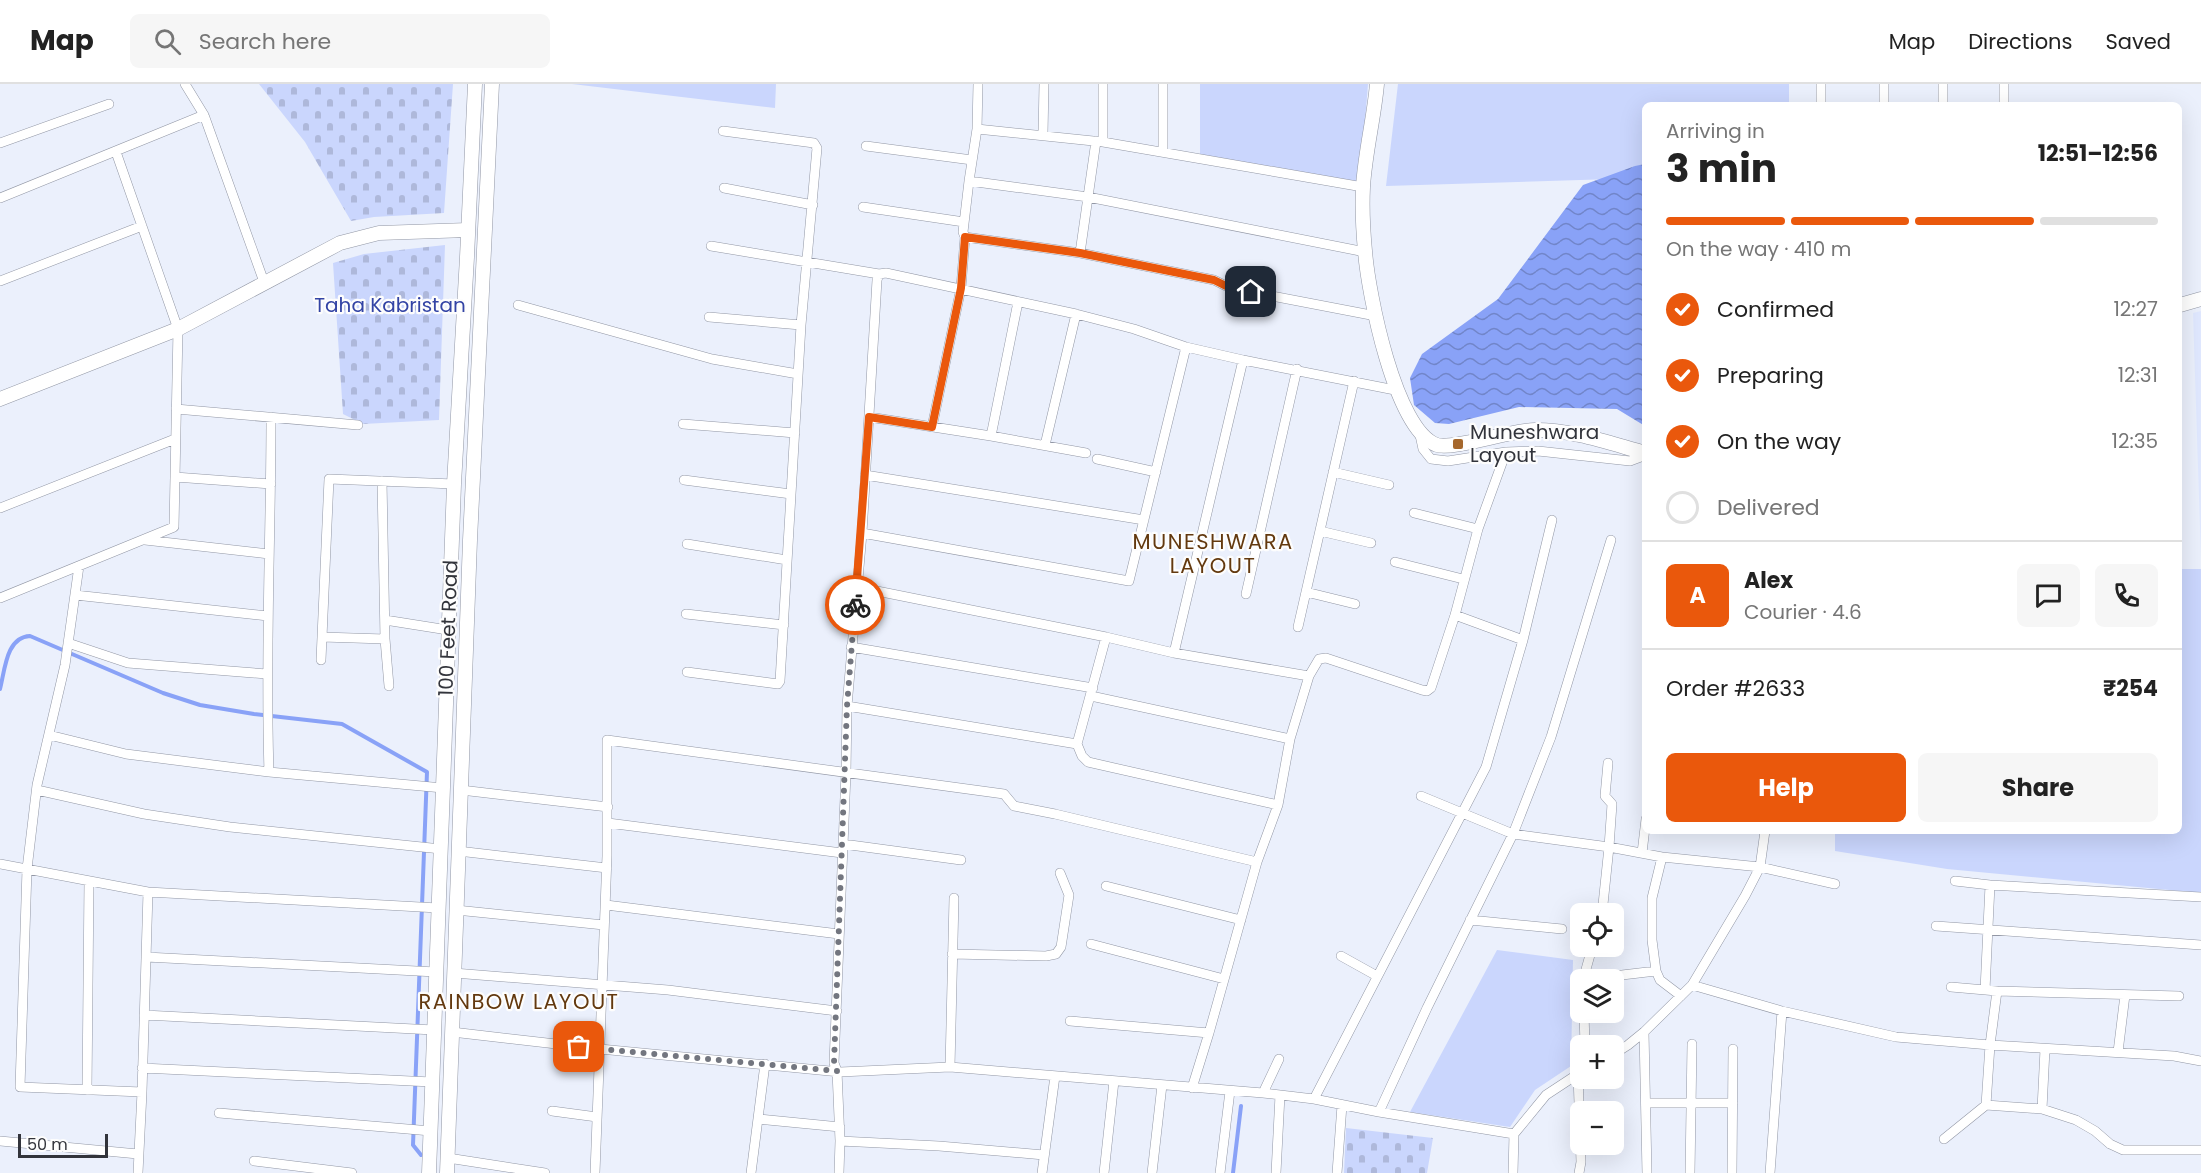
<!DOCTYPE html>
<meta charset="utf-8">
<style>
body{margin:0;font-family:Poppins,sans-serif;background:#f6f6f6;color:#222;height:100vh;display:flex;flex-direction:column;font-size:22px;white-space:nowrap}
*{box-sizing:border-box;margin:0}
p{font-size:20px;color:#767676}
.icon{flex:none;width:33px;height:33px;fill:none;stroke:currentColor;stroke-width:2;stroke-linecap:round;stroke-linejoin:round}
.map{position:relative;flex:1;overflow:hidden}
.drawer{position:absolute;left:1642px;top:18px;width:540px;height:732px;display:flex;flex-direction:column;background:#fff;border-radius:9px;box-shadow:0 6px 24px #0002}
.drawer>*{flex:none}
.tools{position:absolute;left:1570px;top:819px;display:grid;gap:12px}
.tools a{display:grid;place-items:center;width:54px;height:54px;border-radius:9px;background:#fff;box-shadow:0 6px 24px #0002;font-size:30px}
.scale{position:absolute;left:18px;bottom:15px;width:90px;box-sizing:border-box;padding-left:6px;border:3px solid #32343b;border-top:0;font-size:16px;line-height:21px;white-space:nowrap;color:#32343b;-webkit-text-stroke:4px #fdfdfd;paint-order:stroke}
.pin{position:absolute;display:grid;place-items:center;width:51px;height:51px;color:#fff;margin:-26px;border-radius:12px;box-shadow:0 3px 9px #0006}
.courier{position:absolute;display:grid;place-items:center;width:60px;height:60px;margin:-30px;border:4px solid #ea580c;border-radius:50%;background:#fff;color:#222;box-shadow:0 2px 8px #0007}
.headline em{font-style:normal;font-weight:700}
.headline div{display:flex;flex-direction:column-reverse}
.headline{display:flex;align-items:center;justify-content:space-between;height:102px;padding:0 24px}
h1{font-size:39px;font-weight:700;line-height:45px}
.bar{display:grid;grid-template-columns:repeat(4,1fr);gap:9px 6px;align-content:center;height:72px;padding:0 24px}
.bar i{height:8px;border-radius:4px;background:#e0e0e0}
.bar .selected{background:#ea580c}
.bar p{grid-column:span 4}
.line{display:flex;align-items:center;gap:15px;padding:0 24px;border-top:2px solid #e0e0e0}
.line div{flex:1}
.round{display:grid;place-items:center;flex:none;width:63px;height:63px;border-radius:9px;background:#f6f6f6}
ol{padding:0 24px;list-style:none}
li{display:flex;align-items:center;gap:18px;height:66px}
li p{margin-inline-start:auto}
li .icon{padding:6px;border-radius:50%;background:#ea580c;color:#fff;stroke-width:4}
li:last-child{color:#767676}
li i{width:33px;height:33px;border:3px solid #e0e0e0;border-radius:50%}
.primary-button{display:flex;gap:12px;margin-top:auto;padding:12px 24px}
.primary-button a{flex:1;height:69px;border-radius:9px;background:#ea580c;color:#fff;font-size:24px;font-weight:700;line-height:69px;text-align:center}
.primary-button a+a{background:#f6f6f6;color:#222}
header{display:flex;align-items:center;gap:36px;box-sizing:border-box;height:84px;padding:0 30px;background:#fff;border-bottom:2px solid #e0e0e0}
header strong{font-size:28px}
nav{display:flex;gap:33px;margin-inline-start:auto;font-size:21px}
.search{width:420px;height:54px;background:#f6f6f6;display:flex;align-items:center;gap:15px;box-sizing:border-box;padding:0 21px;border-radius:9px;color:#767676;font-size:22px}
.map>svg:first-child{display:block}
</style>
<header>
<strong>Map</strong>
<div class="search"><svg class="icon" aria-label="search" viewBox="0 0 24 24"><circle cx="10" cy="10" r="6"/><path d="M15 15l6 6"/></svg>Search here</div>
<nav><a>Map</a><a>Directions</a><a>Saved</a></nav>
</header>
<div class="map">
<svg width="2201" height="1089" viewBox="0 0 2201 1089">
<defs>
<pattern id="cemetery-stones" width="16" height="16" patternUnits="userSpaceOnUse" patternTransform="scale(1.5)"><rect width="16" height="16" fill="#cad6fd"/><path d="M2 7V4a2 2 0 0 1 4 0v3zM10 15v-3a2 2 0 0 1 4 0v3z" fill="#aeb8da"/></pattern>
<pattern id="water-waves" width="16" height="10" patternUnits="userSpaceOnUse" patternTransform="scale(1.5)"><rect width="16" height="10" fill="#89a2f7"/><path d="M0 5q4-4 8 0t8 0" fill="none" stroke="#7185c9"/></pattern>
</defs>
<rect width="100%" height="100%" fill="#ebf0fc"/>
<path fill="#e0e8ff" d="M 2201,227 L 2201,474 L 2193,229 Z"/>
<path fill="#cad6fd" d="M 572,0 L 776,0 L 775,24 Z
M 1200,0 L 1368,0 L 1360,99 L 1200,71 Z
M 1398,0 L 1789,0 L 1789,21 L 1646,21 L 1645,94 L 1386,102 Z
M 2180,485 L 2201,485 L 2201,809 L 1947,785 L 1835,767 L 1835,747 L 2180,747 Z
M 1497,866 L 1573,876 L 1571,982 L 1535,1006 L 1510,1043 L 1410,1028 Z"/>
<path fill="url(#cemetery-stones)" d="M 259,0 L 453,0 L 444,129 L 374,133 L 351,137 L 305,58 Z
M 445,161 L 439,336 L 363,340 L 343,330 L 333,179 L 364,170 Z
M 1346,1044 L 1433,1054 L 1427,1089 L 1344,1089 Z"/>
<path fill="url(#water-waves)" d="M 1645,80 L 1645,342 L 1617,325 L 1519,323 L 1449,340 L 1435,339 L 1414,321 L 1410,294 L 1422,270 L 1498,215 L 1583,101 L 1635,82 Z"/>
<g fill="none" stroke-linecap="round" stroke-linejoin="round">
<path stroke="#89a2f7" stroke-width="4" d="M 0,605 C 5,586 6,553 30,552 L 163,609 L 200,621 L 254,630 L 342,640 L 427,688 L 413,1061 L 421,1071
M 1233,1089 L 1241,1022"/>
<g stroke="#9297a5" stroke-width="10">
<path id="street" d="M 185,0 L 204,31 L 264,198
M 1821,0 L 1821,21
M 1943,0 L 1943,21
M 1884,21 L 1884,0
M 2004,21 L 2004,0
M 977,45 L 1103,58 L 1363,103
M 1043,50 L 1044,0
M 1103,58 L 1103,0
M 0,59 L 109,20
M 866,62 L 972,76
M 1163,68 L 1163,0
M 969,97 L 977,45 L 978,0
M 724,104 L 813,121
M 0,114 L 204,31
M 863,123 L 964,138
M 711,162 L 879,190 L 886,189 L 1076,230 L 1134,245 L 1186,263 L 1243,276 L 1395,306
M 1365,168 L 1088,113 L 969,97 L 963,148 L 965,153 L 1080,169 L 1214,196 L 1230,204 L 1376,232
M 1080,169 L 1096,57
M 0,197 L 142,142
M 518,221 L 712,275 L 798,290
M 709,233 L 801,241
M 176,325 L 358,341
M 271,333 C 271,452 265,570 269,688 L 443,704
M 869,333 L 991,352 L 1086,369
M 683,340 L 795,349
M 932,343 L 961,204 L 965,153
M 991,352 L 1018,218
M 1045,361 L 1076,230
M 1506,368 L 1538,367 L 1630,377 L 1646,371
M 1097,375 L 1156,388
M 1333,388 L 1389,401
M 865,391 L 1144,436
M 175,393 L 271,400
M 684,396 L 791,410
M 0,424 L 175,355
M 1414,429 L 1478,445
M 1320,447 L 1371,459
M 862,449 L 1129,497 L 1186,263
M 145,456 L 269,470
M 687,460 L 787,476
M 1395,478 L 1463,495
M 79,482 L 65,581 L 37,701 L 27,785 L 20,1003 L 142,1008 L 148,808
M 857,503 L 1106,553 L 1174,569 L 1309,592
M 1306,508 L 1355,520
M 1246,510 L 1297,285
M 75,511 L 268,532
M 0,514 L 174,443 L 178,245 L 116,68
M 686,530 L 784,541
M 1455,531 L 1523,556
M 385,536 L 448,546
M 1298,543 L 1354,297
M 322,553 L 385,555 L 382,397
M 385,555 L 389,602
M 68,559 L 128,579 L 267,590
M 851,563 L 1093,604
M 1174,569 L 1243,276
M 321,576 L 329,395 L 454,400
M 687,588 L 778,600 L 780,597 L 801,241 L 817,64 L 814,59 L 723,47
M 1091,612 L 1290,655
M 847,622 L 1077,660 L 1082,672 L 1088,678 L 1278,721
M 49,651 L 126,670 L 269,688
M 1077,660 L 1106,553
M 37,706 L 144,730 L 230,743 L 441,765
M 461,706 L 608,723
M 1421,712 L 1513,750 L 1609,763 L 1662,773 L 1760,783 L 1835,800
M 608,739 L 842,769
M 843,760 L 961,776
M 458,767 L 607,784
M 1642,769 L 1646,735
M 1662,773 L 1652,814 L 1652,856 L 1656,887 L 1660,896 L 1681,912
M 1257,778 L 1278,721 L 1290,655 L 1309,592 L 1319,575 L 1326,574 L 1422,606 L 1427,607 L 1431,604 L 1455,531 L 1478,445 L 1506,368 L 1448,377 L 1431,375 L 1423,365 L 1420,351
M 0,780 L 148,808 L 438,824
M 1955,797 L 1990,801 L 1985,906
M 1990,801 L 2201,813
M 1106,802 L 1241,836
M 606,821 L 839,850
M 456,826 L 604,841
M 1602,830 L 1609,763 L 1612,720 L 1605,712 L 1608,679
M 1470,836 L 1562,845
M 1936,842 L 2201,861
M 1091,860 L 1224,895
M 952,870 L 1046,872 L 1056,870 L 1061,863 L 1069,811 L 1060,789
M 1341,872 L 1377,892
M 146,873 L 436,888
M 454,889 L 668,906 L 837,927
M 1605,893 L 1656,887
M 1583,896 L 1590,871 L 1595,862
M 1692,901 L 1782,927 L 1896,953 L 1990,961 L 2174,972 L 2201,977
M 1951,903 L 1997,907 L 2179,912
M 1584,928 L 1585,962
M 144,931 L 434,946
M 452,948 L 600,965 L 840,988 L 950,983 L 1263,1009 L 1314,1015 L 1379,1028 L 1514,1050 L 1546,1011 L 1581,988
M 1644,948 L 1647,1089
M 2118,968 L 2125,911
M 1614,970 L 1628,961 L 1644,948 L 1692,901 L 1745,812 L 1760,783 L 1765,747
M 950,983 L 954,814
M 142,984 L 432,998
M 1578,990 L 1581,1078 L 1579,1089
M 1192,1004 L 1209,949
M 87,1006 L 89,797
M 1263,1009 L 1279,975
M 1314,1015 L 1486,683 L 1523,556 L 1552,436
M 1646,1019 L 1733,1019
M 1986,1021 L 1990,961 L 1997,907
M 2042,1025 L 2045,965
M 552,1027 L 597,1033
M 1379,1028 L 1427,924 L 1513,750 L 1551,653 L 1611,456
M 219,1029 L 431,1047
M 758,1035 L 840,1043
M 1944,1055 L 1986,1021 L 2042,1025 L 2076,1036 L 2095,1047 L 2110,1060 L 2123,1066 L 2201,1066
M 0,1057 L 138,1070
M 840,1057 L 939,1062 L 1044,1071
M 448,1074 L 545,1089
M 254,1077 L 352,1089
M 138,1089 L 142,1008
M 595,1089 L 607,772 L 607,656 L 1004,710 L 1014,722 L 1055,730 L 1257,778 L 1209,949 L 1070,937
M 751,1089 L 765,980
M 839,1089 L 840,1057 L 837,987 L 834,979 L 846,689 L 847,622 L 862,449 L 877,196 L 879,190
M 1042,1089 L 1055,992
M 1104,1089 L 1114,997
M 1152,1089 L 1162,1001
M 1220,1089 L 1230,1007
M 1276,1089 L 1280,1011
M 1337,1089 L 1342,1021
M 1513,1089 L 1514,1050
M 1690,1089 L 1692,960
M 1732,1089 L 1733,965
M 1770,1089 L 1782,927"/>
</g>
<g stroke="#9297a5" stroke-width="15">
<path id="secondary" d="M 1377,0 C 1374,34 1365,69 1363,103 C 1362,124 1363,146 1365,167 C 1368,208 1395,347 1437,361 C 1453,366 1511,346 1535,346 C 1573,346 1609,359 1646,369
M 2180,221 L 2201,215
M 0,315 L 178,245 L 340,159 L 379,149 L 468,146
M 429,1089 L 454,400 L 467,173 L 475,0
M 447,1089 L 470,456 L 492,0"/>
</g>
<use href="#street" stroke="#fff" stroke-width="9"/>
<use href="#secondary" stroke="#fff" stroke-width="14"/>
</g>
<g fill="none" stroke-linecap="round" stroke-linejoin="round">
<path stroke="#73767f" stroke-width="6" stroke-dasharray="0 10.8" d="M 579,963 L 837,987 L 834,979 L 847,622 L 855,521"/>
<path stroke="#ea580c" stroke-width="8" d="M 855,521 L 869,333 L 932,343 L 961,204 L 965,153 L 1080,169 L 1214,196 L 1230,204 L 1251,208"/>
</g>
<rect fill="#a5672c" stroke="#fdfdfd" stroke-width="2" x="1452" y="354" width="12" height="12" rx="3"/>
<g text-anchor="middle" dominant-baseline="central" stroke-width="4.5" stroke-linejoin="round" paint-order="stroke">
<g font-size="20" fill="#3344a5" stroke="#fdfdfd">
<text x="390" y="221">Taha Kabristan</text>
</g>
<g font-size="20" fill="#32343b" stroke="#fdfdfd" text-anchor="start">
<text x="1470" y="348">Muneshwara<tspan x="1470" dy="23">Layout</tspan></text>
</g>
<g font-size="20" fill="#32343b" stroke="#fdfdfd">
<text transform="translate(448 544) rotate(-88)">100 Feet Road</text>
</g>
<g font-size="21" letter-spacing="1.5" fill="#63390f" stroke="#fdfdfd">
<text x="1213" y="457">MUNESHWARA<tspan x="1213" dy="24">LAYOUT</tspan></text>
<text x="519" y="917">RAINBOW LAYOUT</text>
</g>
</g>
</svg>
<div class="tools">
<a><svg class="icon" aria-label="locate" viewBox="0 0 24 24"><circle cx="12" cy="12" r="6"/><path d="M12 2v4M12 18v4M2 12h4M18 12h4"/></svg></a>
<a><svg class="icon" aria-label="layers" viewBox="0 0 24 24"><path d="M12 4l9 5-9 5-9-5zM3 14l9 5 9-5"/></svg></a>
<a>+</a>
<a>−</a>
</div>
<div class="scale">50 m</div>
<div class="pin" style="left:579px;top:963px;background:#ea580c"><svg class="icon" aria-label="bag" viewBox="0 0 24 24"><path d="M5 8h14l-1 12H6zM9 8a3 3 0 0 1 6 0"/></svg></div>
<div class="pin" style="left:1251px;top:208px;background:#1f2937"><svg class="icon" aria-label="home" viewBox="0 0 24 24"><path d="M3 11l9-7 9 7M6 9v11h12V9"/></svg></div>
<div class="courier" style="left:855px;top:521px"><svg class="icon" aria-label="bike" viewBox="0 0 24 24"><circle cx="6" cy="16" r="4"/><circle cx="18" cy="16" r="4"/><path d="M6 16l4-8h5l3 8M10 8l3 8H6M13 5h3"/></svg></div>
<section class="drawer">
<div class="headline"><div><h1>3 min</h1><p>Arriving in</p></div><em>12:51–12:56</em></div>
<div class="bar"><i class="selected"></i><i class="selected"></i><i class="selected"></i><i></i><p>On the way · 410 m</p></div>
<ol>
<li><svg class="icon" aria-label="check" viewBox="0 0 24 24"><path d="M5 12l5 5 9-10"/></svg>Confirmed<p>12:27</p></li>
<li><svg class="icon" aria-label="check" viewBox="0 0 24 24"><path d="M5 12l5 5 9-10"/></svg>Preparing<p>12:31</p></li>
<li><svg class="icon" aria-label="check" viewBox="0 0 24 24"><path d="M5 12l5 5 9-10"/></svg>On the way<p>12:35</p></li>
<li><i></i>Delivered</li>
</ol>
<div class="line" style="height:108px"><b class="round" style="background:#ea580c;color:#fff">A</b><div><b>Alex</b><p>Courier · 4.6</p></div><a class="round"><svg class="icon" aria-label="chat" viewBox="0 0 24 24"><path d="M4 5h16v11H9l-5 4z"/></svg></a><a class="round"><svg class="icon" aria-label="phone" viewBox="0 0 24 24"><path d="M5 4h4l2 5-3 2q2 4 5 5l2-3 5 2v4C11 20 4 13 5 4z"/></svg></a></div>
<div class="line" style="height:78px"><div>Order #2633</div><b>₹254</b></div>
<div class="primary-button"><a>Help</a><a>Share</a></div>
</section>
</div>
